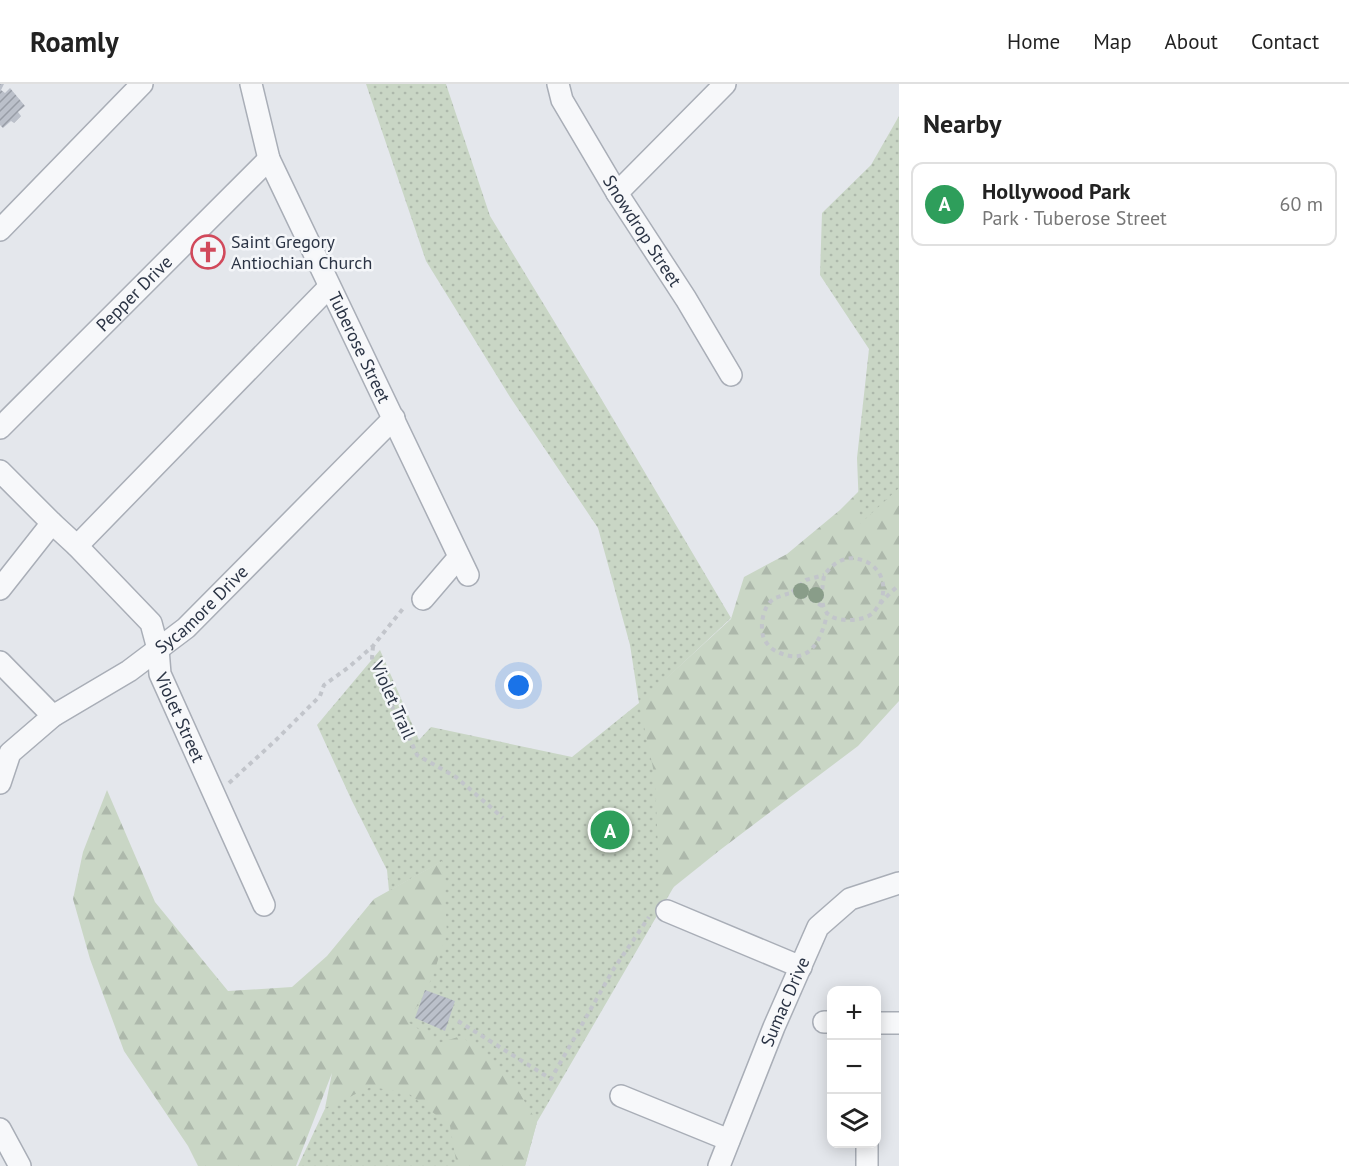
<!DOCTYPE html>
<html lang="en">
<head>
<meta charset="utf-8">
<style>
	:root { --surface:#fff; --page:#f2f2f2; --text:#222; --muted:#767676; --line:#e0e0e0; --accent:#b45309 }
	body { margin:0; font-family:"PT Sans",sans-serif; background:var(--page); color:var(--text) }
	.controls { position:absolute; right:18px; bottom:18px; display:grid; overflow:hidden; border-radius:12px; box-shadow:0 3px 15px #0003 }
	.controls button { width:54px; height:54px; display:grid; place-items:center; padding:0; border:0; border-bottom:2px solid var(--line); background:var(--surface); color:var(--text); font:30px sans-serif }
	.you { position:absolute; left:519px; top:602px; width:21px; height:21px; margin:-15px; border:4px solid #fff; border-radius:50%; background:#1a73e8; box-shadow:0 0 0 9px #1a73e833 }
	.badge { display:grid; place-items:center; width:39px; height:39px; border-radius:50%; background:var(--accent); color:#fff; font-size:20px; font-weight:700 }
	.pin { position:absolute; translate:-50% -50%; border:3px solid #fff; box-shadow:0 2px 6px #0006 }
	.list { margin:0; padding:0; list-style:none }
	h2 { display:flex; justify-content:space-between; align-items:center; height:78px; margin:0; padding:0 24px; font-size:26px }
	h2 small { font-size:20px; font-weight:400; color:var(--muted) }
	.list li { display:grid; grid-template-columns:39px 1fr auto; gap:18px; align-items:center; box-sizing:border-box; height:84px; margin:0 12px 12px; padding:0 12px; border:2px solid var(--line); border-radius:12px }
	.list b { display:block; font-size:22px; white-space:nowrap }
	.list p { margin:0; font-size:20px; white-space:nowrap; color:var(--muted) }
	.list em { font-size:20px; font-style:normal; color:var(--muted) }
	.icon { flex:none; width:33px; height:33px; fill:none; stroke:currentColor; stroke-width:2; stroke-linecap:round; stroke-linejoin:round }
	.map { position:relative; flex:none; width:899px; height:1082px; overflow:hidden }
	header { display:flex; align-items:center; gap:36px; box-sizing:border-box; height:84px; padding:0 30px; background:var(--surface); border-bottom:2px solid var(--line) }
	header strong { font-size:28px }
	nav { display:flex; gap:33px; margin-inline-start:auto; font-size:21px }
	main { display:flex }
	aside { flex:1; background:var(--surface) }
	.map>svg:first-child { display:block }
	.grass { fill:url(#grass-dots) }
	.forest { fill:url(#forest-firs) }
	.building { fill:url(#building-hatch) }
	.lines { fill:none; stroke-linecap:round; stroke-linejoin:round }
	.minor-casing { stroke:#a9aeb7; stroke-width:24 }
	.path { stroke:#c2c5cb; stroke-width:4; stroke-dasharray:4.5 4.5; stroke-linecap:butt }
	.minor { stroke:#f7f8fa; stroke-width:21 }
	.tree { fill:#899d89 }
	.labels { text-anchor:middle; stroke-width:5; stroke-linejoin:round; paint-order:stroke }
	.street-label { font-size:18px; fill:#2b3445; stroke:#f4f6f9 }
	.poi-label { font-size:18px; fill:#2b3445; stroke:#f4f6f9; text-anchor:start }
</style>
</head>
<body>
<header>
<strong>Roamly</strong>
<nav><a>Home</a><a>Map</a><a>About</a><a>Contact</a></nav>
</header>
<main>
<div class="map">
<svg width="899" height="1082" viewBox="0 0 899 1082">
	<defs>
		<pattern id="grass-dots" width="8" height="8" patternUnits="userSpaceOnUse" patternTransform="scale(1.5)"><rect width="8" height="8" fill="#c9d6c5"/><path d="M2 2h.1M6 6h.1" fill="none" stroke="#adb8ab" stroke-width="1.8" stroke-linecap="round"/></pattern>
		<pattern id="forest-firs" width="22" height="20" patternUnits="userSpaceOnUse" patternTransform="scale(1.5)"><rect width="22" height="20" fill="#c9d6c5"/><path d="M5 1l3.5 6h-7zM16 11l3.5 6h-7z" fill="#adb8ab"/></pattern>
		<pattern id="building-hatch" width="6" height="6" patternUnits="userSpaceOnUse" patternTransform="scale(1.5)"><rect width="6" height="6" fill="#bbc0ca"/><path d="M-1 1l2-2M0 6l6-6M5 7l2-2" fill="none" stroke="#989da6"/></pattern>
	</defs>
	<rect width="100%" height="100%" fill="#e4e7ec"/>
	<path class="grass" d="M366,0H446L490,132L599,311L731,534L651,609L859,424L857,374L869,265L820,191L822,129L871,81L899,32V595L683,787L537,1038L525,1082H298L441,778L389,807L387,786L352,717L317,641L380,566L419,656L431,643L572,673L639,619L630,561L598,444L510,313L426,177Z"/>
	<path class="forest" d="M899,404V617L858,662L720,766L660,814L655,693L639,619L731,535L744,493L787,470L840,426L859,407L860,440Z
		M107,706L155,818L228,907L292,903L327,872L374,815L442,777L447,849L432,894L408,938L439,959L461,952L508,990L537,1038L525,1082H457L450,1042L408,1009L371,1003L325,1024L332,989L296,1082H198L188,1062L124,967L90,875L73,815L83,768Z"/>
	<path class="building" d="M0,0H4L1,6L5,9L10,4L25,22L18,28L21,32L14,39L11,37L3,44L0,41Z
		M425,906L455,917L445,947L415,934Z"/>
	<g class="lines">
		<defs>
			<g id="minor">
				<path id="s1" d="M251,0L269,75L468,491"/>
				<path id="s2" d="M558,0L562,16L617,109L686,215L731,291"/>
				<path d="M617,109L725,0"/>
				<path d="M0,146L142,0"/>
				<path id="s3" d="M0,344L269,75"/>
				<path id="s4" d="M0,387L52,439L77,462L151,539L158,565L160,590L264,821"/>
				<path d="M77,462L329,203"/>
				<path d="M0,505L52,439"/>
				<path d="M423,515L459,473"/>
				<path d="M0,578L53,632"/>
				<path id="s5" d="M0,699L10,669L53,632L129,587L186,544L394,334"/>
				<path d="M667,827L801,883"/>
				<path d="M824,938H832"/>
				<path d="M876,939H899"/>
				<path d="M621,1012L729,1056"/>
				<path d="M0,1045L20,1082"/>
				<path id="s6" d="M719,1082L774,943L818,843L850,815L899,799"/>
				<path d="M867,1082V1060"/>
			</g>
		</defs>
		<use href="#minor" class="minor-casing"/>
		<path class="path" d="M792,508L806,496L824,491
			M880,520C887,504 883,485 865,477C859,475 852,473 846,475C836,477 830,484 824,491C821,514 817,535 847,536C856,536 866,535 873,529C875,527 877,523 879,521C885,514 892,507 899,501
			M822,522C813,516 803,510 793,509C789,509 787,510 784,511C781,512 778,513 775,514C763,521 760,540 763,552C765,559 772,566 778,568C809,583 821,556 827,531
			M373,562L372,574L396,632L403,640L417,671L456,693L503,734
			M229,699L275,657L320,612L324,601L349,583L373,562L405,522
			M458,937L551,995L613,886L649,833"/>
		<use href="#minor" class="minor"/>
	</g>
	<g class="tree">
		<circle cx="801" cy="507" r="8"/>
		<circle cx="816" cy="511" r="8"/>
	</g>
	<defs>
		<symbol id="church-ring" viewBox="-11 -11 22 22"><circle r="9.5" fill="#f4f6f9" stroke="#d1495b" stroke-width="1.5"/><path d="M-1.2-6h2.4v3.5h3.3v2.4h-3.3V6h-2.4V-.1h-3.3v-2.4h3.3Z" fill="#d1495b"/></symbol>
	</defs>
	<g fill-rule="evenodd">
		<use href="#church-ring" x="189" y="149" width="38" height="38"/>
	</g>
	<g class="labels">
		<g class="street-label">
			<text dy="6" stroke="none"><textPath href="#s2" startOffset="170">Snowdrop Street</textPath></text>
			<text dy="6" stroke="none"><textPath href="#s3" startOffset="190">Pepper Drive</textPath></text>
			<text dy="6" stroke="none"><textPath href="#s1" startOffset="286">Tuberose Street</textPath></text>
			<text dy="6" stroke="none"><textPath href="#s5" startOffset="272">Sycamore Drive</textPath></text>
			<text transform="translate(393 616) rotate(66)" y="6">Violet Trail</text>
			<text dy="6" stroke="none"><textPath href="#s4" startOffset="314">Violet Street</textPath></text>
			<text dy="6" stroke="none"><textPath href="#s6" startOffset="177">Sumac Drive</textPath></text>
		</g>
		<g class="poi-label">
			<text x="231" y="164">Saint Gregory<tspan x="231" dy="21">Antiochian Church</tspan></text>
		</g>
	</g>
</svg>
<div class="controls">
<button>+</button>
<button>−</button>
<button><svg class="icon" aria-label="layers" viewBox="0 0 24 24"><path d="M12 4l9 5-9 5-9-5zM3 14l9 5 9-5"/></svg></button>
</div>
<div class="you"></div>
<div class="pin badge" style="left:610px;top:746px;background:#2e9e5b">A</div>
</div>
<aside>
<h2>Nearby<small></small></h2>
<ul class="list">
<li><span class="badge" style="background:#2e9e5b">A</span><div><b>Hollywood Park</b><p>Park · Tuberose Street</p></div><em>60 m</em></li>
</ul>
</aside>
</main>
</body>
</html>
